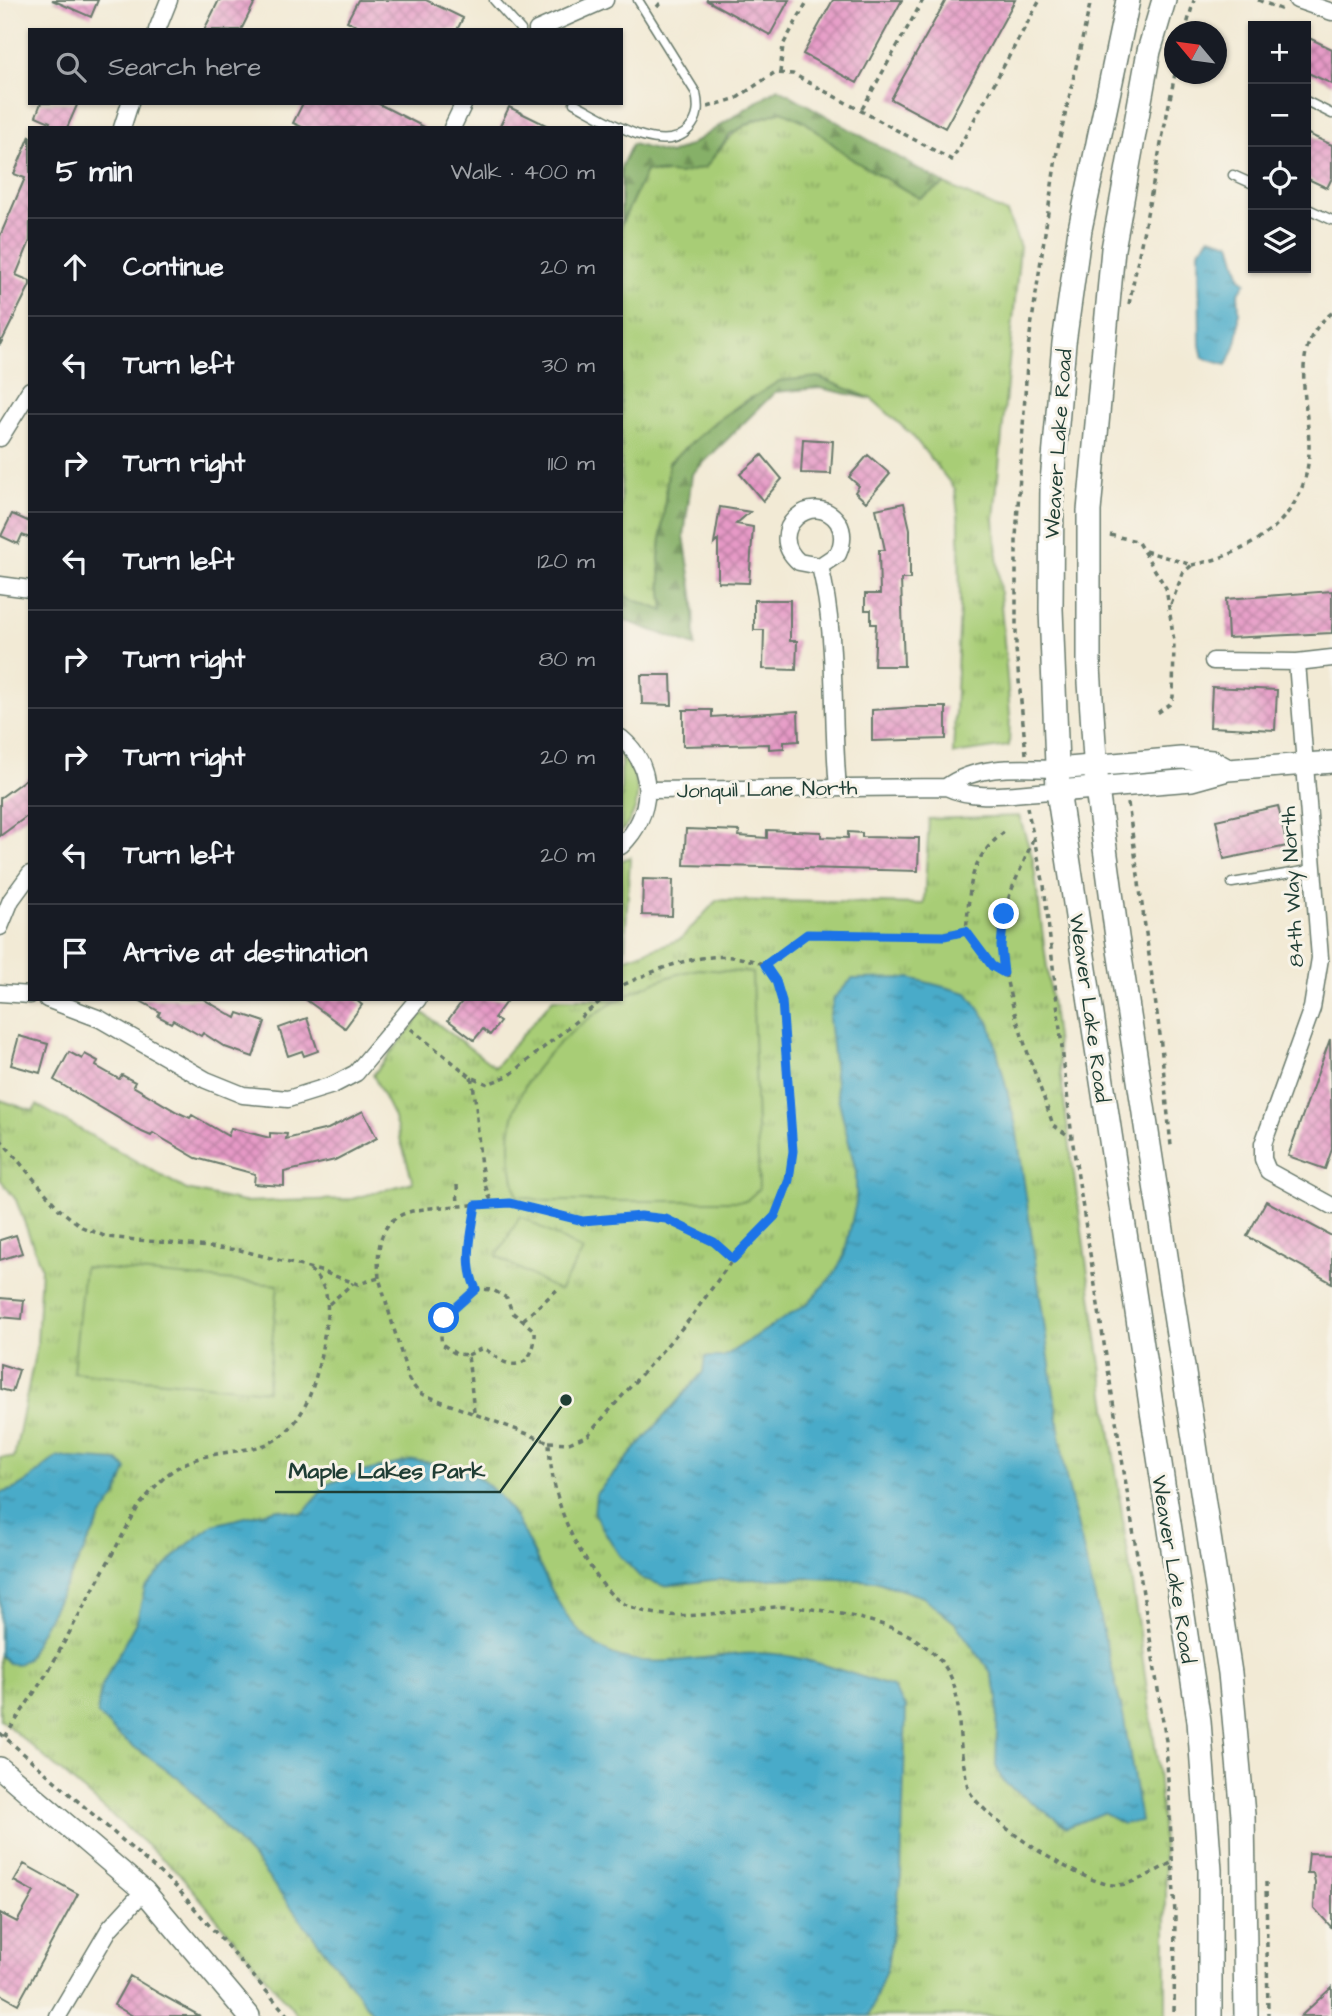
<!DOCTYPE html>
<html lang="en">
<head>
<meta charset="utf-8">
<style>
	:root { --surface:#171b24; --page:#242831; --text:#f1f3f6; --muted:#9ea1a6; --line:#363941 }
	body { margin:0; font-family:"Architects Daughter",sans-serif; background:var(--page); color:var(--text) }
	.controls { position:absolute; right:21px; top:21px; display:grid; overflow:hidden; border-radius:0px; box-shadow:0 2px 5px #0004 }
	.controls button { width:63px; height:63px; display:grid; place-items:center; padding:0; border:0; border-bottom:2px solid var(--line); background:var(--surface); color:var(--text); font:35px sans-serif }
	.compass { position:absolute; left:1164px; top:21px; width:63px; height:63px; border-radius:50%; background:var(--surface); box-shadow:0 2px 5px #0004; rotate:299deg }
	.stop { position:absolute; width:21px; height:21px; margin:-16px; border:5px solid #1a73e8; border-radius:50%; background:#fff }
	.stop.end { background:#1a73e8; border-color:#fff; box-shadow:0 2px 7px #0008 }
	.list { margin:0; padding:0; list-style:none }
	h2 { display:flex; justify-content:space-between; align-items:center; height:91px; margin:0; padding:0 28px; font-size:30px }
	h2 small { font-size:23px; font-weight:400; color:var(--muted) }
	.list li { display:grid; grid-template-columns:46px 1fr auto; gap:21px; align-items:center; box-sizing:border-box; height:98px; padding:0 28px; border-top:2px solid var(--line) }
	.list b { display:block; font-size:26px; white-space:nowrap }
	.list em { font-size:23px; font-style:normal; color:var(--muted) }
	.icon { flex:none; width:38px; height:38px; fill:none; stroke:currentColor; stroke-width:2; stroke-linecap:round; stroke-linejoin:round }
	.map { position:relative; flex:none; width:1332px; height:2016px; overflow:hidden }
	.search { position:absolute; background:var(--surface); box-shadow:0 2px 5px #0004; left:28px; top:28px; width:595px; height:77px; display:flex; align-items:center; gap:18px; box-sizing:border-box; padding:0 24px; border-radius:0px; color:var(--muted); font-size:26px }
	.panel { position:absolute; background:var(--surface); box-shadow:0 2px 5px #0004; left:28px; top:126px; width:595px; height:875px; border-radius:0px }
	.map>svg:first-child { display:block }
	.grass { fill:url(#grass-tufts); stroke:#648555; stroke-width:2 }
	.forest { fill:url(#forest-firs); stroke:#52764e; stroke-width:2 }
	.garden { fill:#a8cd76; stroke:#648555; stroke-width:2 }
	.water { fill:url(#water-ripples); stroke:#34747e; stroke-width:2 }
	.building { fill:url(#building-cross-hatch) }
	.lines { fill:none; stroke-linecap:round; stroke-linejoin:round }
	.service-casing { stroke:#697a6c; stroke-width:11 }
	.minor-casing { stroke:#697a6c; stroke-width:19 }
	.tertiary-casing { stroke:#697a6c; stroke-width:24 }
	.secondary-casing { stroke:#697a6c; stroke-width:26 }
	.path { stroke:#697a6c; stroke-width:3.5; stroke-dasharray:5 5; stroke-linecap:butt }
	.service { stroke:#fff; stroke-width:8 }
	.minor { stroke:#fff; stroke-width:16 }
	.tertiary { stroke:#fff; stroke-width:21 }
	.secondary { stroke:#fff; stroke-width:23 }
	.route { stroke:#1a73e8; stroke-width:9 }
	.labels { text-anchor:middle; stroke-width:6; stroke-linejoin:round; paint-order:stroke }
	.street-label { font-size:21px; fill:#1f3d34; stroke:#f7f3e8 }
	.leader { fill:none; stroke:#1f3d34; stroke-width:2.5 }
	.callout-dot { fill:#1f3d34; stroke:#f7f3e8; stroke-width:2.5 }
	.callout-label { font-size:23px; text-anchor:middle; font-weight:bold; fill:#1f3d34; stroke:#f7f3e8; stroke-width:6; stroke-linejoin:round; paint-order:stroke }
</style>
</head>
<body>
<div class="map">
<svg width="1332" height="2016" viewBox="0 0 1332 2016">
	<defs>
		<pattern id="grass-tufts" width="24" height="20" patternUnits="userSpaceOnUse" patternTransform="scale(1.75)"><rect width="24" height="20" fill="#a8cd76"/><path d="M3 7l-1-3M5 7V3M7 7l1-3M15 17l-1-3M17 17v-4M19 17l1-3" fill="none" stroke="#88a862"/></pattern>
		<pattern id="forest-firs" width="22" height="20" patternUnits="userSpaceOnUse" patternTransform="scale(1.75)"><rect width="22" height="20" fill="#86b067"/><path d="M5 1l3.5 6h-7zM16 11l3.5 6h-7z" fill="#6d9056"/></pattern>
		<pattern id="water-ripples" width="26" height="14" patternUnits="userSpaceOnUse" patternTransform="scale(1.75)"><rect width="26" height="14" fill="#4aabc9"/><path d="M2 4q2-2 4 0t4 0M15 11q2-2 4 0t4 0" fill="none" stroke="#3d8ca4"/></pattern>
		<pattern id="building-cross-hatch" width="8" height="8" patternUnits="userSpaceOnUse" patternTransform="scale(1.75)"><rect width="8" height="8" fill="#e699c6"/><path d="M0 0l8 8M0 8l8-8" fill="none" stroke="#ba7ea2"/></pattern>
	</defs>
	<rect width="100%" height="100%" fill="#f7f3e8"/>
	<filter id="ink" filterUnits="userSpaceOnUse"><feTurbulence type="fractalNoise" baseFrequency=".0143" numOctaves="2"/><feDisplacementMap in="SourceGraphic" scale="14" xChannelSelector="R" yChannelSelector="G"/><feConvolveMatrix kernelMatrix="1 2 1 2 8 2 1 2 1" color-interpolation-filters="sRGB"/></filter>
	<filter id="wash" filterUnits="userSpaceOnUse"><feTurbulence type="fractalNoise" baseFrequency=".00686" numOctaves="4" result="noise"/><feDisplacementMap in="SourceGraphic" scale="28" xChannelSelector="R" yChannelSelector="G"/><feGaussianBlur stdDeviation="1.57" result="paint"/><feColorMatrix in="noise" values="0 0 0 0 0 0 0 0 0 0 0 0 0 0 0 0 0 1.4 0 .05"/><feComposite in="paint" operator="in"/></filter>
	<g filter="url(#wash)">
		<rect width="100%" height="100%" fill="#f2ead5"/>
		<path class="grass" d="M782,111L804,121L853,160L919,198L945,184L1007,213L1020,247L994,519L1010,715L1009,746L953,754L960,607L959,524L955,489L911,434L872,399L818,377L749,398L716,421L669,462L659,558L664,612L627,597L621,590V225L646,171L661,174L706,167C732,132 739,124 782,111Z
			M621,750C641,775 644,808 621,832Z
			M1019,816L1033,859L1070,1147L1158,1767L1166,1889V2016H298L179,1873L0,1719V1457L14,1458L37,1344L41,1267L16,1200L0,1179V1100L33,1111L37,1105L187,1190L243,1202L352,1199L413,1182L393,1115L373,1075L423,1013L495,1067L553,999H621V861L630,857L624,959L681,939L717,900L924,904L929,819Z"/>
		<path class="forest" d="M778,88L945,184L920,198L853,160L804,121L782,111L755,120L730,134L706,167L680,174L646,171L621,225V167L632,144L670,154L690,145Z
			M818,377L872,399L820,388L775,392L692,474L684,536L694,601L695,646L621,619V590L627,597L664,611L659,558L669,463L716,421L779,381Z"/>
		<path class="garden" d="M699,969L752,973L759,1189L746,1201H546L517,1196C512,1171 507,1147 512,1122C525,1046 631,981 699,969Z
			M520,1216L583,1251L559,1291L497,1256Z
			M84,1267L278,1285L267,1391L73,1372Z"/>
		<path class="water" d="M1210,237L1231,243L1241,278L1246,282L1238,294C1240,321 1241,342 1226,365L1203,358L1200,345L1199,250Z
			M910,978L967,993L990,1023L1016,1126L1066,1477L1124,1719L1141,1821L1123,1824L1103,1813L1067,1827L1003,1782L996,1766L998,1697L990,1671L955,1623L923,1597L875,1581L810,1578L713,1580L664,1586L641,1578L619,1555L594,1514L596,1494L703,1372L705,1357H723L808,1303L834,1274L844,1256L856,1202V1172L837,1093L829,1018L834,998L852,979Z
			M57,1457L118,1461L127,1469L117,1495L104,1513L27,1658L17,1665L8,1663L0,1655V1493C26,1489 36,1471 57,1457Z
			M414,1460C431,1464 456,1464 471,1473C537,1510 537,1606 597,1646C647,1679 720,1648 775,1654C807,1657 860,1677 893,1687L906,1708L901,1877L887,1967L869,2016H375L257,1863L182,1781L120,1737L97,1714L101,1687L137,1620L145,1588L182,1549L213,1525L278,1509L303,1514L327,1484L362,1472Z"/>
		<g id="blocks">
			<path class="building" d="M52,0H98L91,17Z
				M219,0H256L241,30H204Z
				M358,0H426L463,18L457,30H365L347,21Z
				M706,0H789L770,35Z
				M833,0H902L857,83L803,54Z
				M946,0H1015L945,128L891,99Z
				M1309,38L1332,49V84L1306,72V46Z
				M41,103H78L67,128H47L50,122L36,116Z
				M303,103H377L426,128H304L293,123Z
				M509,107L552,128H499Z
				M1306,133L1332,145V178L1327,188L1306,178Z
				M30,136V241L16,275L30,281V285L0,345V236L25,178L14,174Z
				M803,439L833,441L831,474L801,473Z
				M762,455L782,479L763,501L740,474Z
				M868,455L890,474L866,502L855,492L859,486L849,477Z
				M904,503L910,529V579H901L904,666H874L876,624H871V610H865V594H880L879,550H885L876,509Z
				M720,507L750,512L736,524L753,527L749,583L718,582V540L714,544Z
				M12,514L30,522V538L22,535L18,544L1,536Z
				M1332,591V633L1228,638L1226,599Z
				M754,600H790V641H797L796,670L763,669L764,630H754Z
				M641,675H671L672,705L642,704Z
				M1212,687L1277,690L1275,730L1210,727Z
				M917,707H946V739L872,741V710Z
				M683,710H712V717L798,711L799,741L784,742V748L769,749V744L683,746Z
				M30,776V814L0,836V798Z
				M1278,806L1287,846L1224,859L1216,820Z
				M686,829L740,831L739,836L767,838V830L821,832V837L848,838V832L862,833V837L919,838L918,871L684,865Z
				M643,879L673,880L672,916L642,915Z
				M137,999H203L236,1018L238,1013L265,1022L253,1057L225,1047L203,1033L201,1036L173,1020L171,1023L158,1016L160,1012Z
				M305,999H355L362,1005L345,1028Z
				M464,999H508L494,1018L500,1022L490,1035L483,1029L474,1040L448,1020Z
				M307,1018L318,1051L304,1056L302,1051L288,1056L279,1028Z
				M19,1036L48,1044L40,1073L11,1065Z
				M1330,1039L1332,1149L1325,1169L1288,1156Z
				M69,1052L82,1059L85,1054L98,1061L96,1066L119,1079L122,1075L135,1082L133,1086L177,1112L190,1118L192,1115L228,1136L231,1128L270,1138V1133L287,1134L286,1139L328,1129L363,1111L377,1138L335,1160L284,1172V1186L254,1184L255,1174L196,1158L153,1133L151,1136L142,1132L54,1080Z
				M1266,1201L1332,1236V1283L1247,1236Z
				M16,1235L22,1253L0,1260V1240Z
				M0,1298L24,1300L22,1319L0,1317Z
				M0,1364L19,1370L12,1392L0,1389Z
				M1309,1853L1332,1854V1928L1314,1908L1315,1882L1313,1873H1307Z
				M24,1864L78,1894L18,2004L0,1994V1913L17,1922L34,1892L14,1881Z
				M130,1976L160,1994L200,2016H133L114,2005Z
				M1332,1987V2016H1301Z"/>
		</g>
	</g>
	<g filter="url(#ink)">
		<use href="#blocks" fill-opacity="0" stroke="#697a6c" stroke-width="2"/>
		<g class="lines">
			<defs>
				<path id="service" d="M494,0L521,30
					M1306,101L1332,114
					M574,103C602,117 663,159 689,129C699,118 699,107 696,93L638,0
					M1233,175L1253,184
					M1306,208L1332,220
					M1232,883L1315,869"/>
				<path id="minor" d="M1297,0L1332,12
					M157,30L169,0
					M537,30L605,0
					M122,128L130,103
					M452,128L464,103
					M0,438L30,390
					M820,566L799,562C763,531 814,488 838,522C844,532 843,543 838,554L820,566C838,639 831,713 838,788
					M0,585L30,589
					M1213,661L1297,662L1332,658
					M1297,662L1320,958L1312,1008L1263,1144V1159L1268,1171L1332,1206
					M621,738C657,768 653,815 621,846
					M946,787C977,764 1020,768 1057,769
					M648,790L946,787C980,803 1021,791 1058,791
					M0,927L11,900L30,874
					M0,993L30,995
					M47,999L100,1019L206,1080L243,1095L288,1099L333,1085L356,1073L418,999
					M58,2016L110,1928L144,1891"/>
				<path id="tertiary" d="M1057,769L1181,758L1212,761L1228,770
					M1058,791L1192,780L1228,770L1332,762
					M0,1768L144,1891L249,2016"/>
				<path id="secondary" d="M1128,0L1080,229L1064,343L1052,482L1051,609L1058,791L1199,1721L1210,1870V2016
					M1164,0L1149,51L1113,249L1089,511V667L1097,789L1117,937L1230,1673L1243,1815L1246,2016"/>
			</defs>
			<use href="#service" class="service-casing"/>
			<use href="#minor" class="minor-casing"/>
			<use href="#tertiary" class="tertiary-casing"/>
			<use href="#secondary" class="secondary-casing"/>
			<path class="path" d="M1258,0L1285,11
				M657,7L663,0
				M1185,32L1194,0
				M780,73L783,45L808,0
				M708,107L737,98L774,73L793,74L952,160L1040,0
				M862,109L923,0
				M1129,304L1175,74
				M1110,535L1137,541L1166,588L1174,641L1173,697L1170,704L1156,714
				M1145,551L1192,565L1183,573L1170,607
				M1192,565C1246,555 1300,523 1308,464C1315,415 1282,349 1332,313
				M1026,754L1016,649V538L1028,348L1057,151L1091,0
				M1128,803L1160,1035L1171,1146
				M1027,807L1044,885L1072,1138L1166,1741L1175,1915L1174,2016
				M1004,832C966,863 971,886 966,931L992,966L1004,973
				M1033,839C1024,864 1010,888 1004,914C991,971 1035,1068 1053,1125L1072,1138
				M765,964L807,934L944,935L966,931
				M411,1029L471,1077L488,1084L510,1075L603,999
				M471,1077C482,1118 473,1168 493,1204
				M0,1139L59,1209L82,1227L107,1237L240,1250L320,1271L358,1284L379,1278L409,1380L419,1393L549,1442C550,1481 563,1525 584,1557C594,1572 605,1592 621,1602C667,1628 729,1609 778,1607C809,1605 886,1621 912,1637C972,1675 952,1707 964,1766C966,1774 966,1785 970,1792C985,1820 1087,1889 1119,1885C1137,1883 1157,1870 1173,1862
				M457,1185L458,1206
				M379,1278C373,1211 403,1209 460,1206C476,1205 497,1201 513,1204C536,1209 557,1218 580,1220C592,1221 605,1218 617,1217C666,1215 696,1227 733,1259
				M329,1304L353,1283
				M523,1320L558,1289
				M468,1355L483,1348C491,1352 499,1361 507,1363C529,1370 536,1346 535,1331L512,1312L507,1298L493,1290L476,1289
				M474,1412L468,1355L456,1354L442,1344C436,1316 459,1307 476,1289C463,1263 472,1232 476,1205
				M549,1442L569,1443L588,1435L689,1320L733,1259L775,1216L784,1198L793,1151L782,1001L776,981L765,965C716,945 667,964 621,986
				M0,1733L176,1887L288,2016
				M5,1737L49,1670L138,1507C149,1494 161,1478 175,1469C193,1457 215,1454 236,1451C246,1449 258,1448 267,1444C308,1427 318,1374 324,1336C329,1307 332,1289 308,1268
				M1266,1882L1268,2014"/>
			<use href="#service" class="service"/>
			<use href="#minor" class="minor"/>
			<use href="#tertiary" class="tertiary"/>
			<use href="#secondary" class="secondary"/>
		</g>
	</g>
	<g class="lines" filter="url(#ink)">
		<path class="route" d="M444,1318L476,1289C463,1263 472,1232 476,1205L510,1203L583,1221L641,1216L666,1219L714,1242L733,1259L775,1216L789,1180L793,1151L782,1001L776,981L765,965L807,934L944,936L966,931L992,966L1004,973L1001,946L1004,914"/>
	</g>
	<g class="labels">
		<g class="street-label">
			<text transform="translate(1058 444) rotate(-86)" y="7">Weaver Lake Road</text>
			<text transform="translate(767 789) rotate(-1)" y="7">Jonquil Lane North</text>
			<text transform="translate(1292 887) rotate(-93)" y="7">84th Way North</text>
			<text transform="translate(1090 1008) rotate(82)" y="7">Weaver Lake Road</text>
			<text transform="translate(1174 1569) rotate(81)" y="7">Weaver Lake Road</text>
		</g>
	</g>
	<path class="leader" d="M566 1400L500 1492H275"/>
	<circle class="callout-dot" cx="566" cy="1400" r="7"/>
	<g class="callout-label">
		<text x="387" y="1478">Maple Lakes Park</text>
	</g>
</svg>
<div class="controls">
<button>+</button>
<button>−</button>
<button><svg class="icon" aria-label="locate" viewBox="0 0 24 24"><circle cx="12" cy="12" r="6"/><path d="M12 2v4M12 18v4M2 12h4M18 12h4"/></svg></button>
<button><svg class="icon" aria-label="layers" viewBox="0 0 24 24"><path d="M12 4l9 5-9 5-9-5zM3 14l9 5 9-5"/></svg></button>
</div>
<svg class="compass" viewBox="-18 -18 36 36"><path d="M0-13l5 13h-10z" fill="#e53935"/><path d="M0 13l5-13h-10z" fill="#9ea1a6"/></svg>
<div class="stop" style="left:444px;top:1318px"></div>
<div class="stop end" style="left:1004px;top:914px"></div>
<div class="search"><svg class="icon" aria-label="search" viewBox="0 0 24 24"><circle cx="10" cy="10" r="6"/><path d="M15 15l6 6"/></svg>Search here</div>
<section class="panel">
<h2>5 min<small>Walk · 400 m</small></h2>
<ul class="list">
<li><svg class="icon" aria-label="ahead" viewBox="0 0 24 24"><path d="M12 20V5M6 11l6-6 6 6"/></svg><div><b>Continue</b></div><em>20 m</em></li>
<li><svg class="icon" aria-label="left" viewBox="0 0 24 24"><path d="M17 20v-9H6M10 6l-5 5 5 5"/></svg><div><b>Turn left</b></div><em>30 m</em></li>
<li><svg class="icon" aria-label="right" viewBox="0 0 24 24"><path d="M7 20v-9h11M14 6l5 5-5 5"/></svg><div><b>Turn right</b></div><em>110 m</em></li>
<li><svg class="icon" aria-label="left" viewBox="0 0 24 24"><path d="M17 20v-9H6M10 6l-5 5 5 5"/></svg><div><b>Turn left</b></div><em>120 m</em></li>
<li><svg class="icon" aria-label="right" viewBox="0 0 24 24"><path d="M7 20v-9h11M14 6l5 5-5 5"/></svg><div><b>Turn right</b></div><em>80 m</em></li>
<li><svg class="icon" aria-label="right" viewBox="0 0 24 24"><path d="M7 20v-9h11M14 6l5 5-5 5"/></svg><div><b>Turn right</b></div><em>20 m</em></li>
<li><svg class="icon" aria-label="left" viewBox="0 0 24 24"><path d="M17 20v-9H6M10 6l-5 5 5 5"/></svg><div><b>Turn left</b></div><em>20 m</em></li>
<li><svg class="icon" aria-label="arrive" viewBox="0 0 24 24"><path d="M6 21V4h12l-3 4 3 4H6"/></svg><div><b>Arrive at destination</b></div></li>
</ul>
</section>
</div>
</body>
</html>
